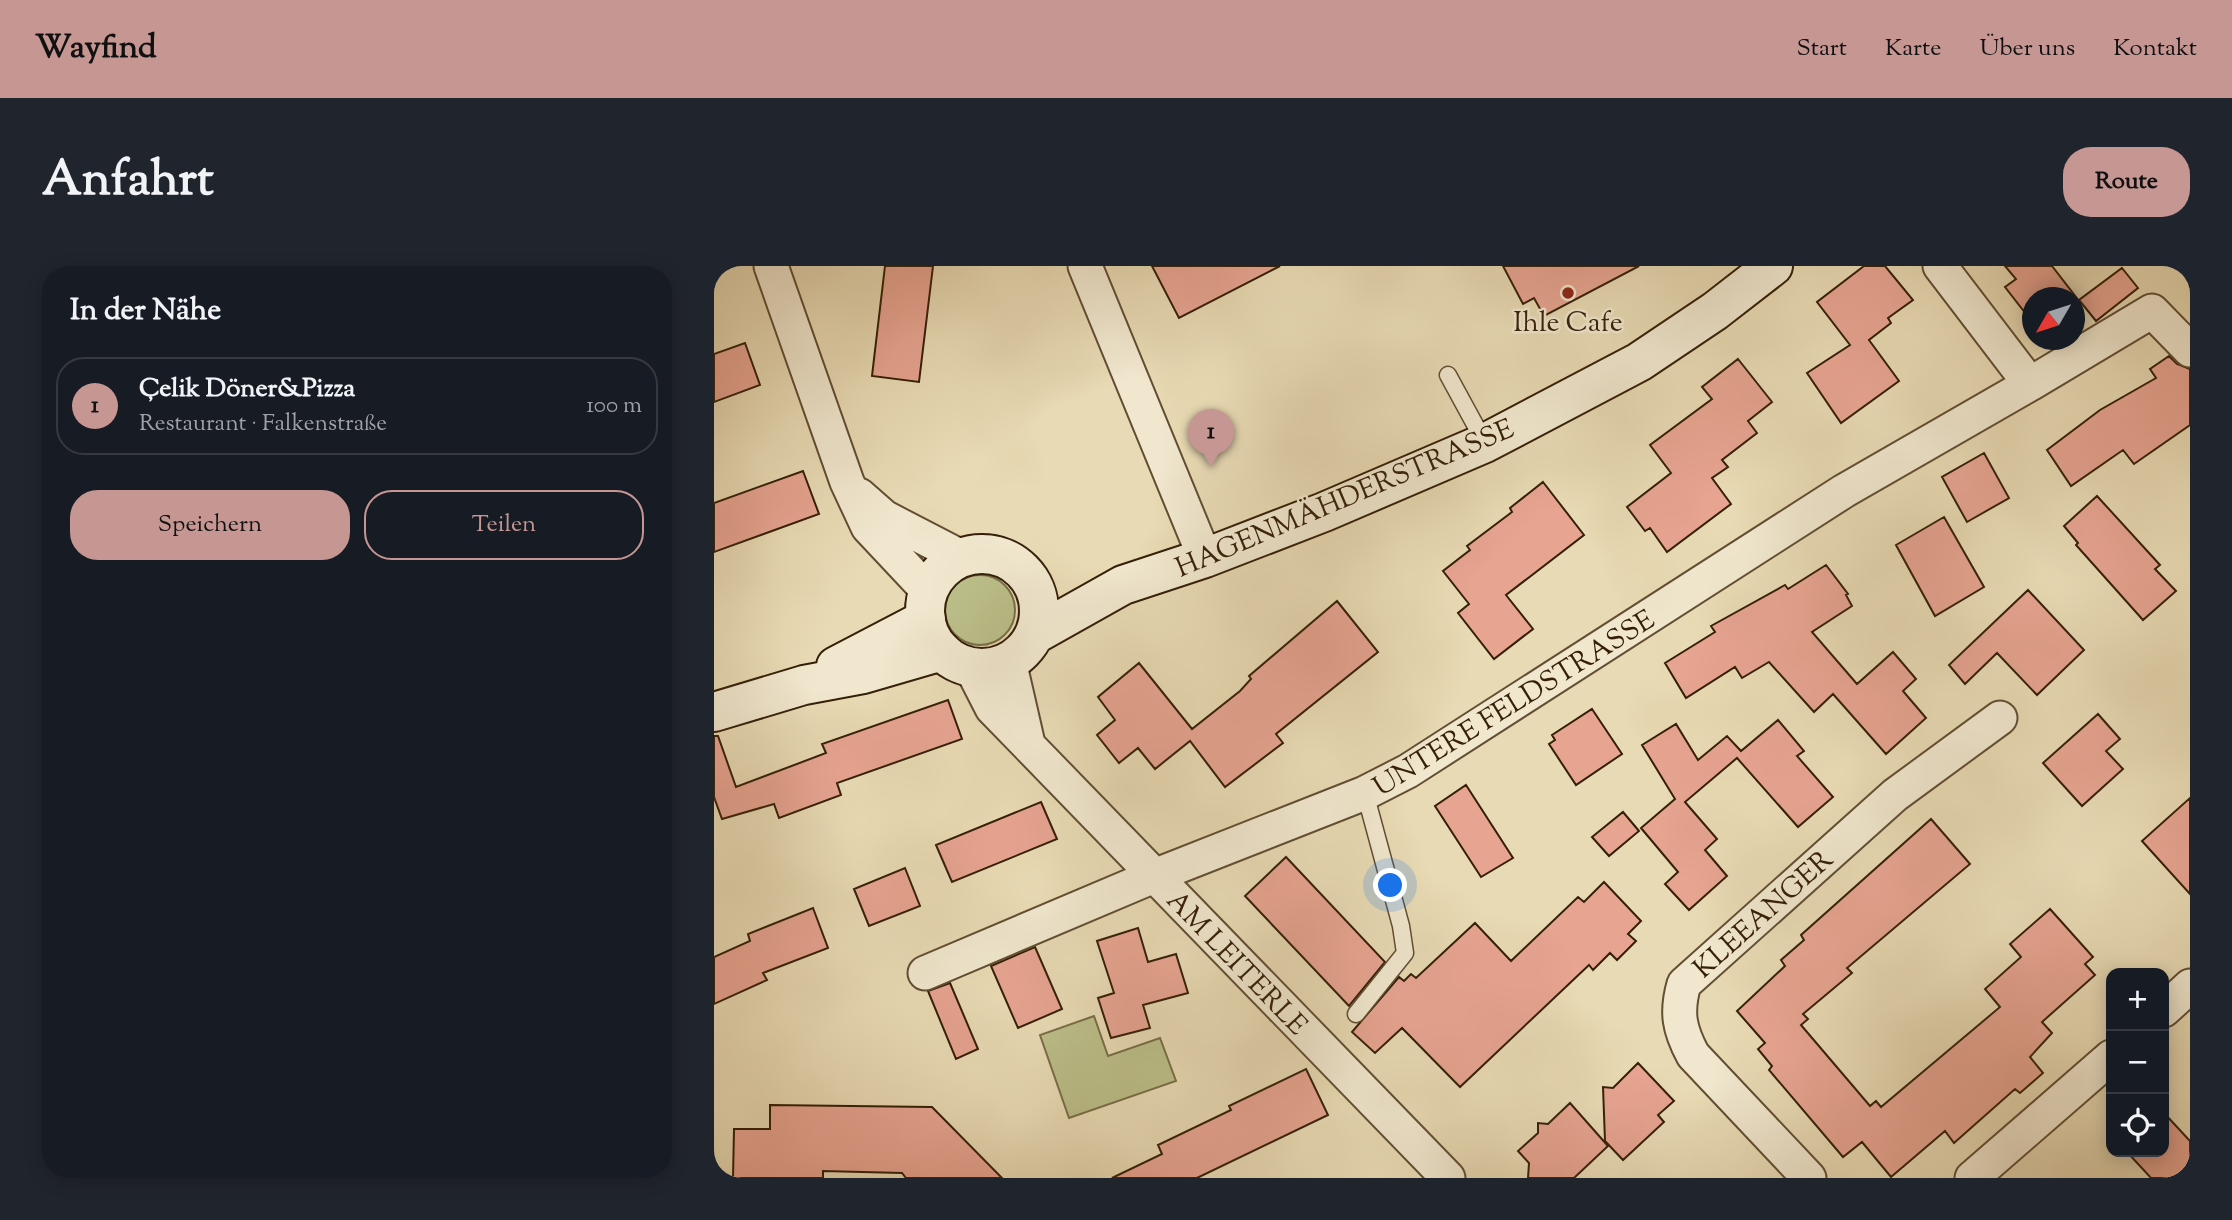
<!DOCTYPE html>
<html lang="de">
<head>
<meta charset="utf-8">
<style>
	:root { --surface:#171b24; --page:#20242c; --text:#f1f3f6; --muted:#9ea1a6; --line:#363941; --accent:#c59692 }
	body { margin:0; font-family:"Sorts Mill Goudy",serif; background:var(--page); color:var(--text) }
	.controls { position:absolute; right:21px; bottom:21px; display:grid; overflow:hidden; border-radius:14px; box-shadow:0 4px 18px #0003 }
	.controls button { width:63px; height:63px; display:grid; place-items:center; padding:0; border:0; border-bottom:2px solid var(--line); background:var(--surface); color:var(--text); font:35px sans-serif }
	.compass { position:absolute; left:1308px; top:21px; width:63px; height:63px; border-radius:50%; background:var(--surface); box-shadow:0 4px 18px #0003; rotate:231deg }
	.you { position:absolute; left:677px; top:620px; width:24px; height:24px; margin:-18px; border:5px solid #fff; border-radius:50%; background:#1a73e8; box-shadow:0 0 0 10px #1a73e833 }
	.badge { display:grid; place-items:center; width:46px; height:46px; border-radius:50%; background:var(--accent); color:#111; font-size:23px; font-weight:700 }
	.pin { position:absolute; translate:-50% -58px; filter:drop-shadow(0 2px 4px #0008) }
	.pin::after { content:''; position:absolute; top:37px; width:24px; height:21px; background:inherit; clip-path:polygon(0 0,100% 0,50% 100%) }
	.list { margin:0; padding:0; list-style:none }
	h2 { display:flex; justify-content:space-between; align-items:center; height:91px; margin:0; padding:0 28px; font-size:30px }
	h2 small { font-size:23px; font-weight:400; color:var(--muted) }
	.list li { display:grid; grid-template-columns:46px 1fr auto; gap:21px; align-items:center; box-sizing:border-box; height:98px; margin:0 14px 14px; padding:0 14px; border:2px solid var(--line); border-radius:28px }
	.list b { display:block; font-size:26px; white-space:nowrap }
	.list p { margin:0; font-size:23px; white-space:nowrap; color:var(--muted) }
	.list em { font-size:23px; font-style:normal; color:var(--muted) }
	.actions { display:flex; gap:14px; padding:21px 28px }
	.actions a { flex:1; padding:16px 0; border:2px solid var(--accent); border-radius:28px; text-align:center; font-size:24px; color:var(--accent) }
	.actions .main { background:var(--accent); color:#111 }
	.icon { flex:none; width:38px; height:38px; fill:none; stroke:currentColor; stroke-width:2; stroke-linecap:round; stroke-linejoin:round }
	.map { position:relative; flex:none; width:1476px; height:912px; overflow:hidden; border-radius:28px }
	header { display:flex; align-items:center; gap:42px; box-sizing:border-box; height:98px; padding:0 35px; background:var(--accent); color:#111 }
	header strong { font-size:33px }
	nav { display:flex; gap:38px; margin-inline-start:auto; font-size:24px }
	.intro { display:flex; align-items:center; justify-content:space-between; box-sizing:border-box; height:168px; padding:0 42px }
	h1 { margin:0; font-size:49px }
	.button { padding:18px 32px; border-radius:28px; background:var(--accent); color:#111; font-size:24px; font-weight:700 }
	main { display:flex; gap:42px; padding:0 42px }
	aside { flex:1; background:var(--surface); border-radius:28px; box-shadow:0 4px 18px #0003 }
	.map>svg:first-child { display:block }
	.green { fill:#bbbe89; stroke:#786e48; stroke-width:2 }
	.building { fill:#e7a491; stroke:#351f08; stroke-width:2 }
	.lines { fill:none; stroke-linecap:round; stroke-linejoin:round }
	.lane-casing { stroke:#624e33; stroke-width:19 }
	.street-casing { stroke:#624e33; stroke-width:37 }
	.secondary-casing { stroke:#351f08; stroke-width:42 }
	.lane { stroke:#f0e7ce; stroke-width:16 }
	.street { stroke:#f0e7ce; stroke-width:33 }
	.secondary { stroke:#f0e7ce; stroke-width:38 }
	.poi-dot { fill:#8f2418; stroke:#f0e7ce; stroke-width:2.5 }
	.labels { text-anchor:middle; stroke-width:5; stroke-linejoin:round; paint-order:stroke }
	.poi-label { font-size:28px; fill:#351f08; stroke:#f0e7ce }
	.street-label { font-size:28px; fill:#351f08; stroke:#f0e7ce }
</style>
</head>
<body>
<header>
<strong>Wayfind</strong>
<nav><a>Start</a><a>Karte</a><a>Über uns</a><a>Kontakt</a></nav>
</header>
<div class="intro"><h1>Anfahrt</h1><a class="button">Route</a></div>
<main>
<aside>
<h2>In der Nähe<small></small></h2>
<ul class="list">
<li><span class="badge">1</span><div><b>Çelik Döner&amp;Pizza</b><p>Restaurant · Falkenstraße</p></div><em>100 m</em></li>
</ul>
<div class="actions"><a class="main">Speichern</a><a>Teilen</a></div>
</aside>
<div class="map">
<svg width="1476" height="912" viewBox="0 0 1476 912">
	<rect width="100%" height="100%" fill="#e8dab4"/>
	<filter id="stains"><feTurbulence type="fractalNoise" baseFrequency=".00286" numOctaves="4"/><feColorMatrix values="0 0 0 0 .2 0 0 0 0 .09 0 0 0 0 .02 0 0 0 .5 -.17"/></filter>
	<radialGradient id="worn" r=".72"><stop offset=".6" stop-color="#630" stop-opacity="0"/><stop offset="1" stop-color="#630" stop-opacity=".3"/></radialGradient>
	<path class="green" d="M231 344a35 35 0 1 1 70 0a35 35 0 1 1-70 0Z
		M380,750L394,790L446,772L462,815L355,852L326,769Z"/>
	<path class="building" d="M171,0H219L205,116L158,110Z
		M438,0H566L465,52Z
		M789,0H925L830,50L820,32L809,38Z
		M1150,0H1171L1199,34L1174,52L1177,57L1155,74L1185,115L1127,157L1093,107L1136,79L1103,36Z
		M1291,0H1338L1365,35L1361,39V32H1319V57L1291,21L1302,13Z
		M1408,2L1424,22L1382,55L1365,34Z
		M31,77L46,119L0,136V88Z
		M1455,90L1463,98L1476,103V159L1420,198L1409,184L1357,220L1333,184L1386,144L1442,112L1436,103Z
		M1024,93L1058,136L1034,155L1043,167L1008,194L1014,201L998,212L1017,238L953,286L936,262L931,265L913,241L957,207L936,179L998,133L988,121Z
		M1270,187L1295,232L1253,256L1228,211Z
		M89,205L105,248L0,286V237Z
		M829,216L870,269L792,329L819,363L780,393L744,347L755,338L729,305L756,284L753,280L798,246L796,242Z
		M1383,230L1446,299L1441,303L1462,325L1429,354L1362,279L1364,277L1350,260Z
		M1230,251L1270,321L1221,350L1182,279Z
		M1112,299L1134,328L1132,329L1138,340L1098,366L1143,418L1179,386L1202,413L1189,425L1212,452L1172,488L1119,428L1100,446L1055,396L1028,412L1021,401L972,432L951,397L1001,366L997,360L1071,319L1074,323Z
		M1314,324L1370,384L1323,429L1283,387L1251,418L1235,399Z
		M623,335L664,386L562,468L569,477L511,521L476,475L441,503L424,482L405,497L383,469L401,454L384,431L425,397L478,463L526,425L537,413L535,410Z
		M234,434L248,473L123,517L127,529L65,552L60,538L8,553L0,531V470H4L22,521L112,487L108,478Z
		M878,443L908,488L862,519L835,478L841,474L838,469Z
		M1384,448L1406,473L1392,485L1409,503L1368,540L1329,497Z
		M1064,454L1090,485L1083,490L1119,531L1084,561L1023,492L971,536L1003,573L991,584L1013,610L975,644L951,618L964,606L927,562L961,533L928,479L962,458L984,494L1013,470L1027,485Z
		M752,519L799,592L767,611L721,540Z
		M1476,532V628L1428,575Z
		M327,536L343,573L238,616L222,579Z
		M909,546L925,565L895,590L878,571Z
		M1217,553L1256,598L1133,702L1138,707L1089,748L1094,753L1087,759L1156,840L1162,835L1167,841L1286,741L1271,723L1307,691L1296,678L1336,643L1379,691L1371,698L1381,709L1328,756L1338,767L1316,791L1329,807L1306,827L1301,823L1240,877L1231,865L1177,911L1148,876L1129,891L1055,804L1058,800L1044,783L1051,777L1023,745L1071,700L1067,694L1090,674L1087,669Z
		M572,591L671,696L635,740L531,630Z
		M191,602L206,640L155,660L140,623Z
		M890,616L927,655L914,668L922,675L903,694L896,687L879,704L875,699L746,821L688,762L661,787L638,766L685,711L690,715L697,708L702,712L761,657L797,695L864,631L870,636Z
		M99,642L114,682L49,707L53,714L0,738V691L36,675L34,668Z
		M424,662L434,696L462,688L474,727L429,739L436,762L397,772L384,732L400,727L383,675Z
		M321,681L348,743L304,762L277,700Z
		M236,717L264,783L242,793L214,725Z
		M924,797L960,835L944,849L950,856L909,894L891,875L889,821L899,822Z
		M592,803L614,849L483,912H398L448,888L444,879L517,844L515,840Z
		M856,837L894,880L860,912H814L815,897L804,885L824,867V857L834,858Z
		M56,839L218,841L288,912H192L188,907L109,905V912H19L20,863H56Z
		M1450,847L1476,875V912H1437L1413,886H1450Z"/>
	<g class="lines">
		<defs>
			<path id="lane" d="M734,109L771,177
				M642,748L691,687L687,660L651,527"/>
			<path id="street" d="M57,0L133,216L154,261L215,326
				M371,0L491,292
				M1316,118L1438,45L1476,84
				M145,229L170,251L247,291
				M295,395L314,478
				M257,401L278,442L734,912
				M211,707L440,610L651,527L694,505L1130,225L1316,118L1226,0
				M1450,744L1476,720
				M1095,912L979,789C965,763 962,746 970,718L1181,529L1286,452
				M1258,912L1397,791"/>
			<path id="secondary" d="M211 345a57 57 0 1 1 114 0a57 57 0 1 1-114 0Z
				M320,369L409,319L491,292L610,246L771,177L925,96L1001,45L1059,0
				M122,400L212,353
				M0,446L90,419L149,408L228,385"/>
		</defs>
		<use href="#lane" class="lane-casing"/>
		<use href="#street" class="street-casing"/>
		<use href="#secondary" class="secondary-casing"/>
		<use href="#lane" class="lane"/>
		<use href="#street" class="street"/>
		<use href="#secondary" class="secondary"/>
	</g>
	<circle class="poi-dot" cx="854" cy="27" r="7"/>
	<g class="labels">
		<g class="poi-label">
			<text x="854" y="65">Ihle Cafe</text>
		</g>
		<g class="street-label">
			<text transform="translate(630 231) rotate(-23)" y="10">HAGENMÄHDERSTRASSE</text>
			<text transform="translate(799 436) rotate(-32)" y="10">UNTERE FELDSTRASSE</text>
			<text transform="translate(1048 647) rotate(-42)" y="10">KLEEANGER</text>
			<text transform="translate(524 696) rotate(46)" y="10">AM LEITERLE</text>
		</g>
	</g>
	<rect width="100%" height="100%" filter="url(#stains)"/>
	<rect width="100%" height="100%" fill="url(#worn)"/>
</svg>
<div class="controls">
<button>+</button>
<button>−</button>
<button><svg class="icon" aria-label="locate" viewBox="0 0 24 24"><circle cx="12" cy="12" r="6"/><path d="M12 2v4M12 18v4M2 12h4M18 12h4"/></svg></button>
</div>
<svg class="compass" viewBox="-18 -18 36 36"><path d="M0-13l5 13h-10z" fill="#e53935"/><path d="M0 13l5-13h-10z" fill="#9ea1a6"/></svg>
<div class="you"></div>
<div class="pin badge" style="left:497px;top:201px">1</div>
</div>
</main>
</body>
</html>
